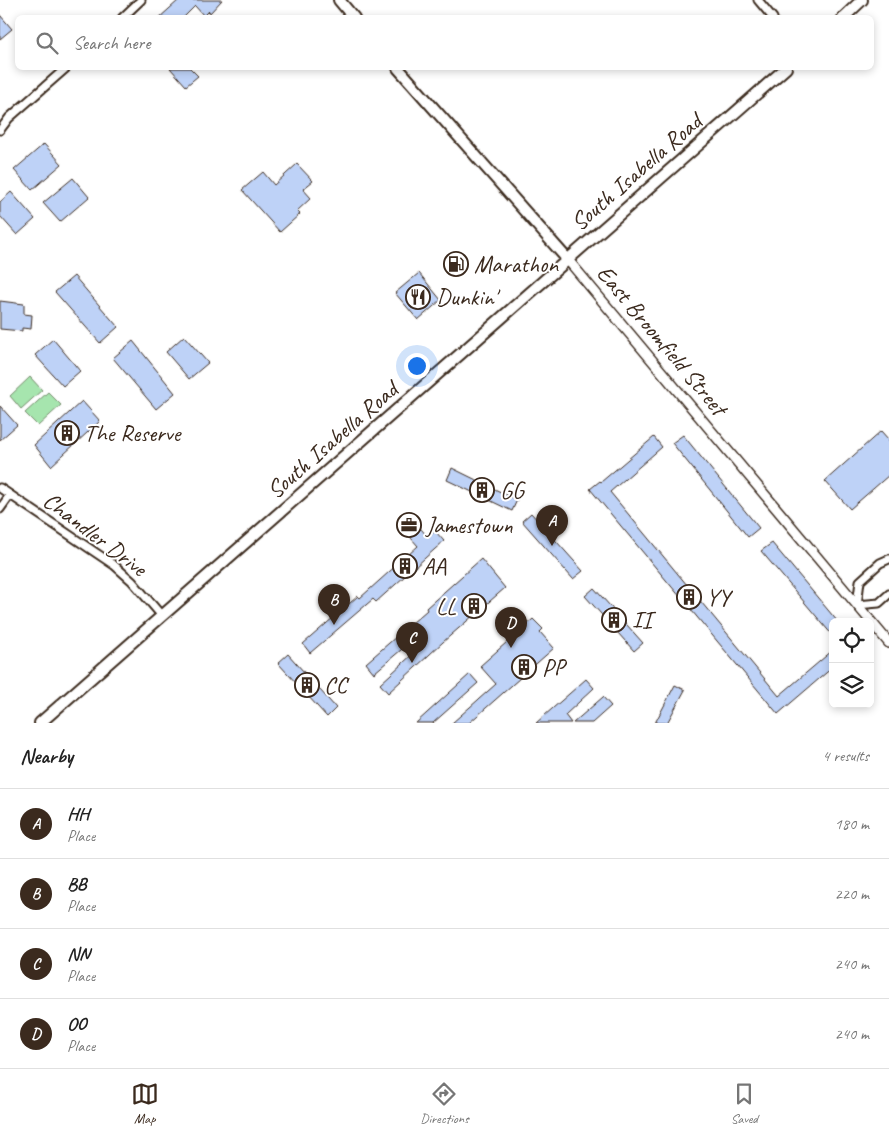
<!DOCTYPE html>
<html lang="en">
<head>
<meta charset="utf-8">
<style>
	:root { --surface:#fff; --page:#f6f6f6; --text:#222; --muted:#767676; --line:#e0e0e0; --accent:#3b2a1e }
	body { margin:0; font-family:Caveat,sans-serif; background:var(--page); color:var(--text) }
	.controls { position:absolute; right:15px; bottom:15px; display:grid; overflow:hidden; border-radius:8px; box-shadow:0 2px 8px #0003 }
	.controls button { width:45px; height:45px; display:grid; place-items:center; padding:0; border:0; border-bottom:1px solid var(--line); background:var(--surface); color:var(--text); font:25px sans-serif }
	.you { position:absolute; left:416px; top:365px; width:18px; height:18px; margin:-12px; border:4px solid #fff; border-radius:50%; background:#1a73e8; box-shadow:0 0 0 8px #1a73e833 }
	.badge { display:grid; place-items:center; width:32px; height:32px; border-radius:50%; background:var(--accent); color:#fff; font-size:16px; font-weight:700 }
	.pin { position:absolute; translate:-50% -41px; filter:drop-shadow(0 1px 2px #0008) }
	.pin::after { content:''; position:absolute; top:26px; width:18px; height:15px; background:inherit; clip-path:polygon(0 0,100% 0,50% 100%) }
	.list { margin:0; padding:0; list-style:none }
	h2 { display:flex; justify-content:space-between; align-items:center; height:65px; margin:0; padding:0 20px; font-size:21px }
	h2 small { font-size:16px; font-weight:400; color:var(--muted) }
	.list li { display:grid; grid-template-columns:32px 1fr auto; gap:15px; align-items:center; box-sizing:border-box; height:70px; padding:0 20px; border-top:1px solid var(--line) }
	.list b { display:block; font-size:19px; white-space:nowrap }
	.list p { margin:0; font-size:16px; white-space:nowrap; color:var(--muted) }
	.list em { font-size:16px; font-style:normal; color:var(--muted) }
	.icon { flex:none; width:28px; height:28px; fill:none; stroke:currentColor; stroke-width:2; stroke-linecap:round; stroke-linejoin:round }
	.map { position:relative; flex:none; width:889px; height:723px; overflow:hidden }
	.search { position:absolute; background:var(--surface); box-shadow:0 2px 8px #0003; left:15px; right:15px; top:15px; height:55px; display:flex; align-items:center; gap:12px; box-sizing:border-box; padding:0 18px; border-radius:8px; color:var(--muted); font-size:19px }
	.sheet { height:345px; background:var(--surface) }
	nav { display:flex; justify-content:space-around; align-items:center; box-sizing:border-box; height:70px; border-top:1px solid var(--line); background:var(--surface); font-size:14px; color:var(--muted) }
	nav a { display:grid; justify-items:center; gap:2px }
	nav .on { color:var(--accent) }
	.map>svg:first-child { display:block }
	.green { fill:#a6e5ae; stroke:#708866 }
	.building { fill:#bed2f7; stroke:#3b2a1e }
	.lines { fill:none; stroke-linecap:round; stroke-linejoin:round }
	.minor-casing { stroke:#3b2a1e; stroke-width:11 }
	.tertiary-casing { stroke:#3b2a1e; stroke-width:12 }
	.secondary-casing { stroke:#3b2a1e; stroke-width:14 }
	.minor { stroke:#fff; stroke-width:7 }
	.tertiary { stroke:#fff; stroke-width:9 }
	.secondary { stroke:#fff; stroke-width:10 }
	.labels { text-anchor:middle; stroke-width:4; stroke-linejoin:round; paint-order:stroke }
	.street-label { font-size:24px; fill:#3b2a1e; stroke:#fff }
	.poi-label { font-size:24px; fill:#3b2a1e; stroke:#fff; text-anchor:start }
</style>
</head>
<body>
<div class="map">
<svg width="889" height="723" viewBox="0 0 889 723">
	<rect width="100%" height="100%" fill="#fff"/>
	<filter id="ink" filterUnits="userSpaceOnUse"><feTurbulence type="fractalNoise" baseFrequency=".02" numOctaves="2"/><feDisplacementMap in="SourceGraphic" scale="10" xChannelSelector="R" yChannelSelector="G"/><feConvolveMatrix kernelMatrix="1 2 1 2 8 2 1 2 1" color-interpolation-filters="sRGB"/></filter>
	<g filter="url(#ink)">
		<path class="green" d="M30,377L42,390L21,409L10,396Z
			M48,392L61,405L38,426L25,413Z"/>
		<path class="building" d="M179,0H222L210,13L209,11L204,16L195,6L183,18H159Z
			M0,15L12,29L0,39Z
			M170,68H190L198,76L186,86Z
			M44,144L62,164L32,190L14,170Z
			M297,164L313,181L303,189L311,198L297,211L300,214L280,232L242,190L263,172L274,185Z
			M73,178L89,197L60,222L43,203Z
			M11,192L35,219L17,235L0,216V202Z
			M419,273L441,300L418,320L395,293Z
			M74,276L118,327L100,343L55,292Z
			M0,301L24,304V314L32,315L31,329L22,328V331L0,329Z
			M184,336L208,363L189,379L166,352Z
			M53,339L80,371L63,386L35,355Z
			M133,341L175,393L156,409L113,358Z
			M82,401L100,421L51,466L34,445Z
			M0,406L17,425L0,440Z
			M881,431L889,440V475L850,509L825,481Z
			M683,435L759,528L748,537L672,443Z
			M654,437L662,447L610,492L779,696L833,650V667L778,714L590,489L600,481L601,482Z
			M452,468L517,500L512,511L447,480Z
			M407,513L428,537L435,531L444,541L376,602L373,599L310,653L303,644L358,596L360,598L418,546L397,522Z
			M531,513L583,571L573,579L522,521Z
			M772,543L838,622H833V636L761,551Z
			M481,559L505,588L443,642L388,693L380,684L415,652L408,644L374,673L366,663L427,610L426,608Z
			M594,588L643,643L634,651L585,596Z
			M533,619L543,629L540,632L554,648L469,723H452L496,684L480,666Z
			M288,654L336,708L327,717L278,663Z
			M470,674L478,683L433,723H416Z
			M586,679L594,688L565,715L571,723H536Z
			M675,685L685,690L667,723H655Z
			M603,697L611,706L592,723H573Z"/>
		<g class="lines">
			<defs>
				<path id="minor" d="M758,0L773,18
					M122,18L141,0
					M0,130L9,118L66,68
					M0,488L114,565L132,581L162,616
					M0,509L10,495
					M889,559L880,563L860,581L857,605L879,603L889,594"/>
				<path id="tertiary" d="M568,260L889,643"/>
				<path id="secondary" d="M339,0L354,18
					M843,18L862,0
					M398,68L568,260
					M40,723L786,68"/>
			</defs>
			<use href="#minor" class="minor-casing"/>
			<use href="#tertiary" class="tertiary-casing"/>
			<use href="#secondary" class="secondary-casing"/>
			<use href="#minor" class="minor"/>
			<use href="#tertiary" class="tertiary"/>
			<use href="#secondary" class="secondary"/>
		</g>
	</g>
	<defs>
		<symbol id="fuel-ring" viewBox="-11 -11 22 22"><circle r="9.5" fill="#fff" stroke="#3b2a1e" stroke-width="1.5"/><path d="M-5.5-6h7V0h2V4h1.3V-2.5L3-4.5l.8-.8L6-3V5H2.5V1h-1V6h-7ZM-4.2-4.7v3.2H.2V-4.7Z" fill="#3b2a1e"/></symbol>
		<symbol id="restaurant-ring" viewBox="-11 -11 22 22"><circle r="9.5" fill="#fff" stroke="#3b2a1e" stroke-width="1.5"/><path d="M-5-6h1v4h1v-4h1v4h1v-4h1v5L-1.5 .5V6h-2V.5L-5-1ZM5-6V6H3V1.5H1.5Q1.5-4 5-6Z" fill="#3b2a1e"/></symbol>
		<symbol id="building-ring" viewBox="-11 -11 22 22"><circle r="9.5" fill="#fff" stroke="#3b2a1e" stroke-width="1.5"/><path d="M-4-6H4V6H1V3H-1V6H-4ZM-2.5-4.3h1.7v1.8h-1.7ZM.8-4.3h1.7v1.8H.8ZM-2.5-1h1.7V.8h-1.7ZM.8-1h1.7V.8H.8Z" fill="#3b2a1e"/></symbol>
		<symbol id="office-ring" viewBox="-11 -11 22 22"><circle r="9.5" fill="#fff" stroke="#3b2a1e" stroke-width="1.5"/><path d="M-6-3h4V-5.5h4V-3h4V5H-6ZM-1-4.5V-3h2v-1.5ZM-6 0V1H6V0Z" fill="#3b2a1e"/></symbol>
	</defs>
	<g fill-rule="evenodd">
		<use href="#fuel-ring" x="442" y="250" width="28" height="28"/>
		<use href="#restaurant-ring" x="404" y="283" width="28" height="28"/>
		<use href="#building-ring" x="53" y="419" width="28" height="28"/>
		<use href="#building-ring" x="468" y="476" width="28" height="28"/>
		<use href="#office-ring" x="395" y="511" width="28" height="28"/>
		<use href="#building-ring" x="391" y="552" width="28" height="28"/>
		<use href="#building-ring" x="675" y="583" width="28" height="28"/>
		<use href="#building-ring" x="460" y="592" width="28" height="28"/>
		<use href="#building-ring" x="600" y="606" width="28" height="28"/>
		<use href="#building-ring" x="510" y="653" width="28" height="28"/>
		<use href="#building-ring" x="293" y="671" width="28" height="28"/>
	</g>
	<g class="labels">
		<g class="street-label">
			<text transform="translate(636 172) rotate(-41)" y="8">South Isabella Road</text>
			<text transform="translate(662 340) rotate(50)" y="8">East Broomfield Street</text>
			<text transform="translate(332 440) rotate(-41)" y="8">South Isabella Road</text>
			<text transform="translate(95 534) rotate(37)" y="8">Chandler Drive</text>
		</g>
		<g class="poi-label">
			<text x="474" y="272">Marathon</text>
			<text x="436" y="305">Dunkin'</text>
			<text x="84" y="441">The Reserve</text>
			<text x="500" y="498">GG</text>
			<text x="426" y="533">Jamestown</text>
			<text x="422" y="574">AA</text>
			<text x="706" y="605">YY</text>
			<text x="456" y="614" text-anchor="end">LL</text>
			<text x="632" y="628">II</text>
			<text x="542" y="675">PP</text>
			<text x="324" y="693">CC</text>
		</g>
	</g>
</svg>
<div class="controls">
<button><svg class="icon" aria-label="locate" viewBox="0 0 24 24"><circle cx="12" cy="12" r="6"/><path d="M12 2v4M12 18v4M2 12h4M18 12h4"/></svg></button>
<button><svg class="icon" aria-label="layers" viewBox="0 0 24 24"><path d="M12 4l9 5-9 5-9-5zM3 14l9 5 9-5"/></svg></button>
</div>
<div class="you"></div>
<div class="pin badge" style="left:552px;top:546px">A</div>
<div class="pin badge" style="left:334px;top:625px">B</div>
<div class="pin badge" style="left:412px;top:663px">C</div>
<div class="pin badge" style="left:511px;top:648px">D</div>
<div class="search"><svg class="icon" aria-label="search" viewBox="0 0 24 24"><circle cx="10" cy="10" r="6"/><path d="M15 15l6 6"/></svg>Search here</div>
</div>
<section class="sheet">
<h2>Nearby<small>4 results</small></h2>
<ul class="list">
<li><span class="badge">A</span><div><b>HH</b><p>Place</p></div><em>180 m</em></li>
<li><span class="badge">B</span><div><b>BB</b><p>Place</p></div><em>220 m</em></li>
<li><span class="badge">C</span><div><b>NN</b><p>Place</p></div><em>240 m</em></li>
<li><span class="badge">D</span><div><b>OO</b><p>Place</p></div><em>240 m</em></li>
</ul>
</section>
<nav>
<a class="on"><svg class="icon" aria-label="map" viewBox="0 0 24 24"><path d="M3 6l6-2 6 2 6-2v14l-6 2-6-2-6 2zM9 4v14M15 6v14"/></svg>Map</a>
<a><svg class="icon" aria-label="directions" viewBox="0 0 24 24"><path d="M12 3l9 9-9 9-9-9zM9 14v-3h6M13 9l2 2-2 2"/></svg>Directions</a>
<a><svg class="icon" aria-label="saved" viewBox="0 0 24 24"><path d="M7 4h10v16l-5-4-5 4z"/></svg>Saved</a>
</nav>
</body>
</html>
